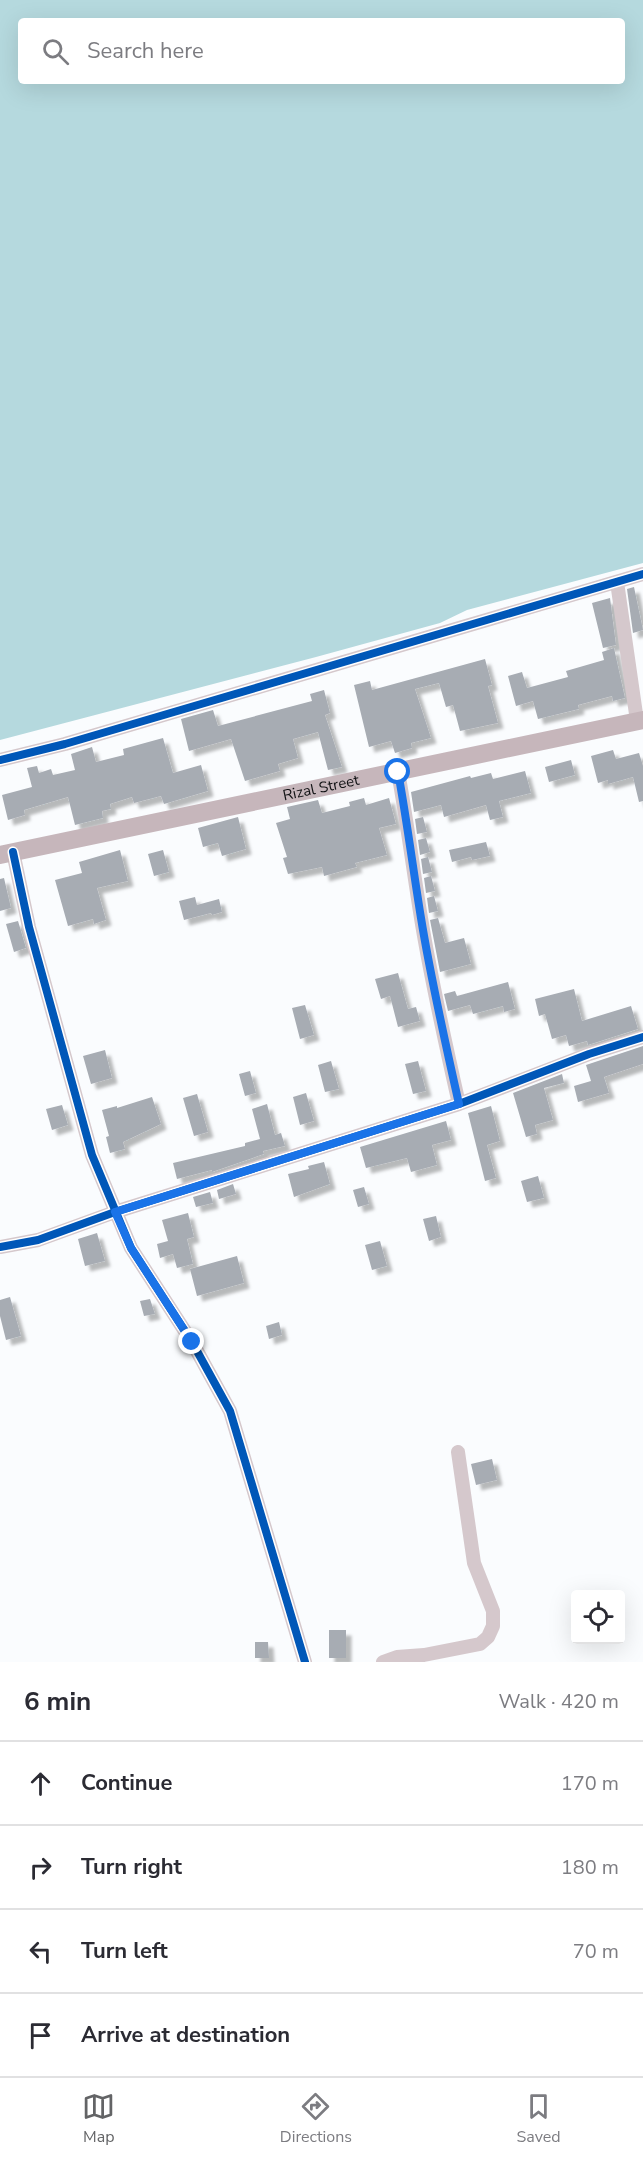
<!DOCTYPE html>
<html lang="en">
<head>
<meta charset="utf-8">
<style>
	:root { --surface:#fff; --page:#f7f7f7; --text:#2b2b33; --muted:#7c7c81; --line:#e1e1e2; --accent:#636466 }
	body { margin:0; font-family:"Nunito Sans",sans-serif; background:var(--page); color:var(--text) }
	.controls { position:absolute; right:18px; bottom:18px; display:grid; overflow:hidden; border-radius:6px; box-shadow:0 6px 24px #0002 }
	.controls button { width:54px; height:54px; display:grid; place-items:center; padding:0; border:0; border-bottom:2px solid var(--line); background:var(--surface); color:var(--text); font:30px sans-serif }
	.stop { position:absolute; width:18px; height:18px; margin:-14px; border:4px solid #1a73e8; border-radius:50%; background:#fff }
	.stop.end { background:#1a73e8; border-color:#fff; box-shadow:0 2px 6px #0008 }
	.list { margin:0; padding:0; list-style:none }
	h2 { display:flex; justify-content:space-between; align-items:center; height:78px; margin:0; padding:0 24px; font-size:26px }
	h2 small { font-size:20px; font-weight:400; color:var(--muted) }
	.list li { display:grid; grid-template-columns:39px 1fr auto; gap:18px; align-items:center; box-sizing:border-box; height:84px; padding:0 24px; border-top:2px solid var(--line) }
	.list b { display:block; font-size:22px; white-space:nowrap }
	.list em { font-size:20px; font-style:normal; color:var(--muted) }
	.icon { flex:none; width:33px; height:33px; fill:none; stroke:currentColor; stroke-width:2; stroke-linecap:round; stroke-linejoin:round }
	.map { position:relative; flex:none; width:643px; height:1662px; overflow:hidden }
	.search { position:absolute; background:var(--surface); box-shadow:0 6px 24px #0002; left:18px; right:18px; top:18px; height:66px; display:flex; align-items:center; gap:15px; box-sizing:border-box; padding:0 21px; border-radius:6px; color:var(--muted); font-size:22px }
	.sheet { height:414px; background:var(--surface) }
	nav { display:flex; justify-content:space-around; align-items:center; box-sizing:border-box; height:84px; border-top:2px solid var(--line); background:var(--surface); font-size:16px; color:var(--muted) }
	nav a { display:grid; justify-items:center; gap:3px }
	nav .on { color:var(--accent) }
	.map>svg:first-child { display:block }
	.water { fill:#b5d9de; fill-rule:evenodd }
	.building { fill:#a7acb3; filter:url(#shadow) }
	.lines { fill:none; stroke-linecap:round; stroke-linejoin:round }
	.minor { stroke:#d5c8cc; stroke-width:14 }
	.major { stroke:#c6b6bb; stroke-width:18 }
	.cycleway-casing { stroke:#fff; stroke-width:11 }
	.cycleway { stroke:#0057b8; stroke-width:8 }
	.route { stroke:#1a73e8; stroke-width:8 }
	.labels { text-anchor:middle; stroke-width:4.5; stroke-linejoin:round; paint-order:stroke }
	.street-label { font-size:15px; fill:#111214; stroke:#fff }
</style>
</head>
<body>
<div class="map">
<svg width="643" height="1662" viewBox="0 0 643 1662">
	<defs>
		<filter id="shadow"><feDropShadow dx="5.5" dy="5.5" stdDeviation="1.5" flood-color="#0004"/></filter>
	</defs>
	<rect width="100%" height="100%" fill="#fafcfe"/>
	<path class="water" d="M0,0H643V563L467,610L440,623L316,657L0,740ZM21,21H622V81H21Z"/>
	<path class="building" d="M634,587L643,630L633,633L627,589Z
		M610,598L616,645L603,648L592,603Z
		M614,648L625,698L613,701L612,696L578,705L579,709L538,719L533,701L516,706L508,676L522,672L527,688L568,677L566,671L604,660L602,652Z
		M485,659L492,685L488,686L498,723L460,731L453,705L446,707L439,683L415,689L431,738L411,743L412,748L395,753L391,741L369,747L354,685L370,681L372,690Z
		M324,690L330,713L325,715L342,767L328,770L318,732L293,739L298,758L278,764L280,771L245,781L231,739L189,751L181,719L213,710L218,726L312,701L310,694Z
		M163,738L173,773L201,765L208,791L164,804L161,796L134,803L132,797L110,804L111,809L102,811L103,818L75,825L68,797L24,810L25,815L8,820L2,795L32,787L27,768L37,766L39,773L51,769L53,775L75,770L71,754L92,747L96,762L124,755L123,749Z
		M613,750L616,759L639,753L643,766V801L639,802L633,777L608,784V780L598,783L591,756Z
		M571,760L575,775L549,782L545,767Z
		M525,771L531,793L499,801L503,817L490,820L486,805L444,817L441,805L414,812L411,792L470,776L471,778L491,773L493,779Z
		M364,798L366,805L389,798L396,824L379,828L387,855L355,863L357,867L324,876L322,867L288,874L283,858L287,857L276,823L290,819L287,807L318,800L322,813L350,806L349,802Z
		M238,817L246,849L222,856L218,843L203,847L198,828Z
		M423,817L427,832L417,834L415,819Z
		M426,838L430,852L420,855L418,840Z
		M486,842L490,856L472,860L471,857L452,862L449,850Z
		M120,850L128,881L97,888L106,920L94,924L93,919L68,926L55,880L82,873L79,862Z
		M163,850L169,872L154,876L148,854Z
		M428,857L432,872L423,874L421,859Z
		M431,876L435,891L426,893L424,878Z
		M4,878L11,908L0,911V879Z
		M434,896L438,911L429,913L427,898Z
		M195,897L197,905L219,899L222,912L212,915L211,913L184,920L179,901Z
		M438,918L445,943L464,938L471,964L440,972L430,920Z
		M18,921L26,948L14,952L6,924Z
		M398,973L408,1009L416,1007L420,1021L398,1027L390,996L381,999L375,979Z
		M508,982L515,1009L504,1012L503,1006L473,1014L470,1005L448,1011L444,994L455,991L457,996Z
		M574,989L582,1021L631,1006L638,1029L588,1045L587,1041L569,1046L566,1035L552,1039L545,1014L539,1016L535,999Z
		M305,1005L314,1035L300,1039L292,1008Z
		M643,1046V1064L604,1077L609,1093L578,1102L574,1086L591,1081L586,1065Z
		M105,1050L112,1078L91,1084L83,1056Z
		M331,1061L339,1089L325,1092L318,1065Z
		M418,1061L426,1091L413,1094L405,1064Z
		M250,1071L256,1093L245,1096L239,1074Z
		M562,1074L564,1083L544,1088L553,1120L535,1125L537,1134L526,1137L513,1093Z
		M306,1093L314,1121L300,1125L293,1097Z
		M197,1094L208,1132L194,1136L183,1098Z
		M152,1097L161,1124L123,1142L125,1149L110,1153L106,1137L109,1136L102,1110L117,1106V1108Z
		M267,1104L275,1135L281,1133L285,1146L263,1151L264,1154L212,1172V1170L177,1179L173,1163L245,1146V1143L260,1139L252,1109Z
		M62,1105L68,1125L52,1130L46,1109Z
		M491,1106L500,1141L487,1145L496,1178L485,1181L468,1113Z
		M446,1121L451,1140L432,1145L437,1165L411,1172L407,1158L366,1168L360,1147Z
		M324,1162L330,1184L294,1197L288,1174L309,1169L308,1166Z
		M538,1176L544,1198L527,1202L521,1181Z
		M233,1184L236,1194L219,1199L217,1190Z
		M364,1187L369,1204L358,1207L353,1190Z
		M210,1192L213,1203L196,1207L193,1197Z
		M188,1213L194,1237L187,1239L193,1264L177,1268L173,1254L160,1258L157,1244L168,1241L162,1220Z
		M436,1216L441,1237L429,1241L423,1219Z
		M97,1233L105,1261L85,1266L78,1239Z
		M380,1241L387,1266L372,1270L365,1245Z
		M237,1256L244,1283L197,1296L190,1269Z
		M10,1297L21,1336L6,1340L0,1316V1300Z
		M150,1299L155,1314L144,1316L140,1301Z
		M279,1322L282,1335L269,1339L266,1326Z
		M492,1459L497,1480L476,1485L471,1464Z
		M329,1630H346V1658H329Z
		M255,1642H268L269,1658H255Z"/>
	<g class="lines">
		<path class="minor" d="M617,582L637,721
			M0,760L65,744L643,574
			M398,772C407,821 413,869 421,918C431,980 445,1042 459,1104
			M13,852L29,927L92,1155L131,1248L192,1342L230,1411L305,1662
			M0,1247L38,1240L115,1212L459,1104L589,1054L643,1037
			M383,1662L397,1657L424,1655L480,1644L488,1637L493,1626V1611L474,1563L458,1452"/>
		<path class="major" id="s1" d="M0,855L643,720"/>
		<defs>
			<path id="cycleway" d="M0,760L65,744L643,574
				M13,852L29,927L92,1155L131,1248L192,1342L230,1411L305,1662
				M0,1247L38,1240L115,1212L459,1104L589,1054L643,1037"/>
		</defs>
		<use href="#cycleway" class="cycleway-casing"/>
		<use href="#cycleway" class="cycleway"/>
	</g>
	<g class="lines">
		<path class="route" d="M192,1342L131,1248L115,1212L459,1104C445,1042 431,980 421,918C413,869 407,821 398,772"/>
	</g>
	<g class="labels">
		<g class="street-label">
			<text dy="5" stroke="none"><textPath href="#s1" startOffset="328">Rizal Street</textPath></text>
		</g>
	</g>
</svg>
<div class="controls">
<button><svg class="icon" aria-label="locate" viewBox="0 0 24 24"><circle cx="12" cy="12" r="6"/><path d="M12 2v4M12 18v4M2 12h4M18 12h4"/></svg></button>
</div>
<div class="stop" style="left:398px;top:772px"></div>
<div class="stop end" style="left:192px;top:1342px"></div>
<div class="search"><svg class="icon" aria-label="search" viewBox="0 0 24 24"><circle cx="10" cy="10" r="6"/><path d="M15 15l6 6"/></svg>Search here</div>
</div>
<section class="sheet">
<h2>6 min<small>Walk · 420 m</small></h2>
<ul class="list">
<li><svg class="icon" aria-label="ahead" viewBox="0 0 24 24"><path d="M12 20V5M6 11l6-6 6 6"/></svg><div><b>Continue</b></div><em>170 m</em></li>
<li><svg class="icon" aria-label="right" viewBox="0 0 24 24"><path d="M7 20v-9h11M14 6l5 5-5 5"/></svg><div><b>Turn right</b></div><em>180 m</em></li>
<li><svg class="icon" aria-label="left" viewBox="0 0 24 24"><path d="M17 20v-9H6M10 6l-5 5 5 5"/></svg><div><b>Turn left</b></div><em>70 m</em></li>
<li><svg class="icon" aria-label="arrive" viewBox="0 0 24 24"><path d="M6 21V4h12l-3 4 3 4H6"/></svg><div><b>Arrive at destination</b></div></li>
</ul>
</section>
<nav>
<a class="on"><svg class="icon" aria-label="map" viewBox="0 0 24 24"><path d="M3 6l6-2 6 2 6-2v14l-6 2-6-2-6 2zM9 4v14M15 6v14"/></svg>Map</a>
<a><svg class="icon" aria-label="directions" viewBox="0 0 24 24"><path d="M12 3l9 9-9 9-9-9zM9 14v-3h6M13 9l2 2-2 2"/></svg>Directions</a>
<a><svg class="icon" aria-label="saved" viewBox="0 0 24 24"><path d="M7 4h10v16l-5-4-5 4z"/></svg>Saved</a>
</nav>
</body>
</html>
